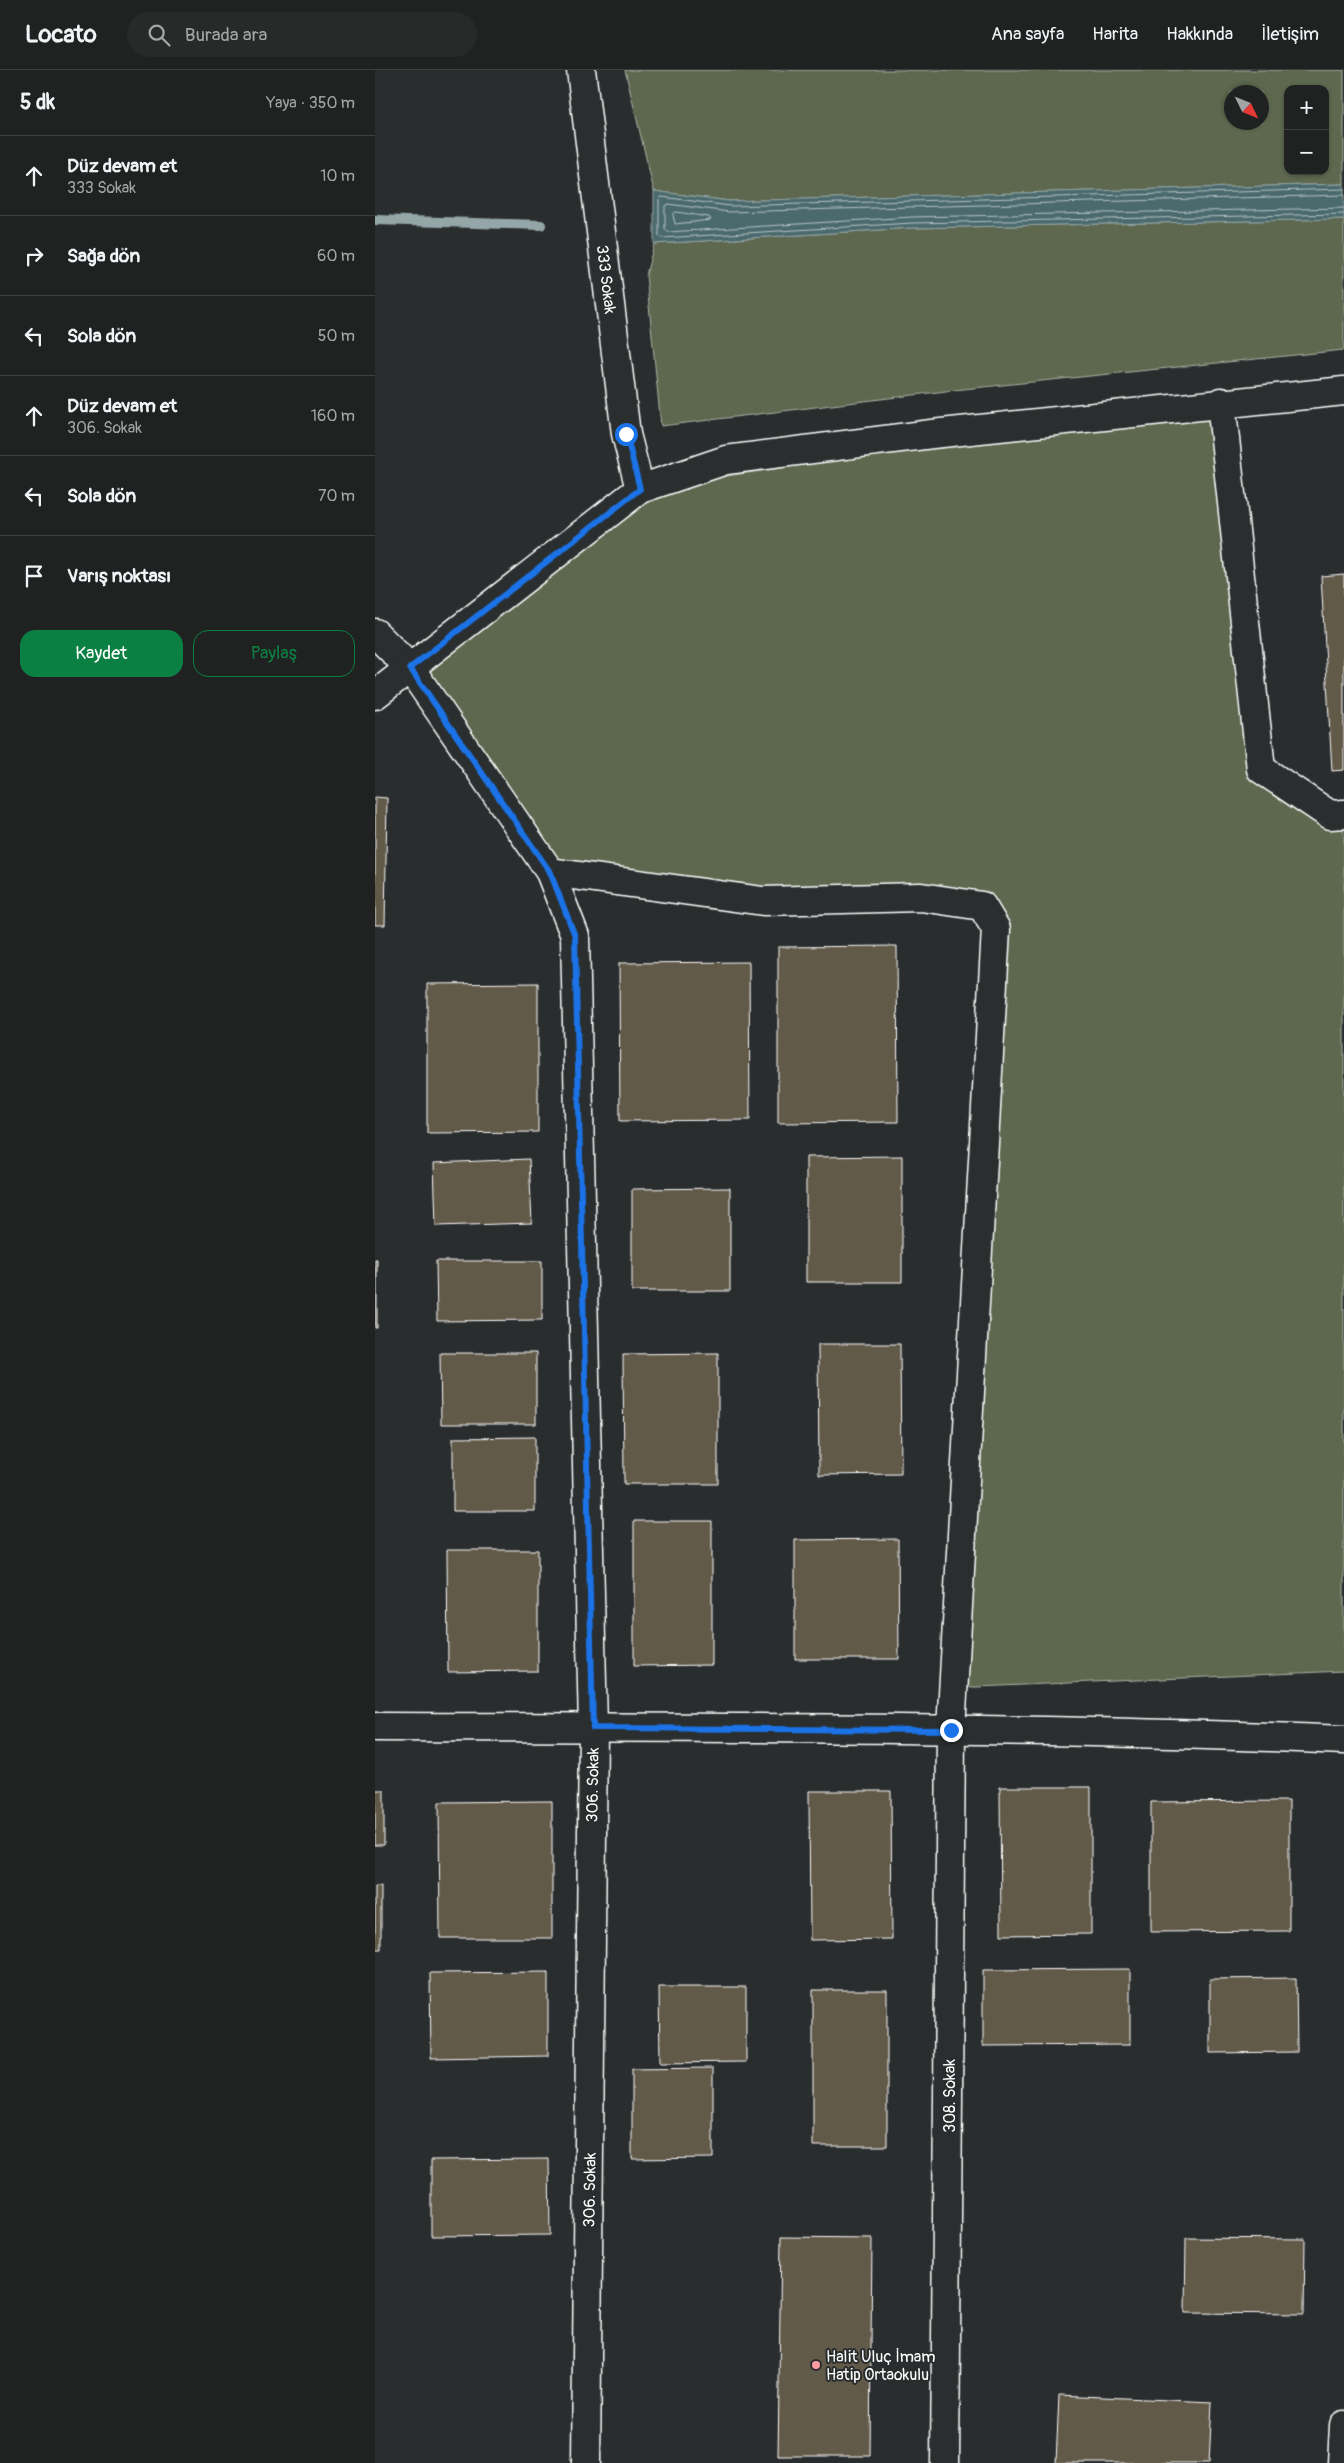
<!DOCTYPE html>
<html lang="tr">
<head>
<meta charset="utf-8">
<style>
	:root { --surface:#202222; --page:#282a2a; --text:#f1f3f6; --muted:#a2a4a5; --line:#3d3f40; --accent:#0b8043 }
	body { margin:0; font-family:Pangolin,sans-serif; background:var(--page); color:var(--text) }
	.controls { position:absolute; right:15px; top:15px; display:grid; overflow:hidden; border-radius:10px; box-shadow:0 1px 4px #0004 }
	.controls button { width:45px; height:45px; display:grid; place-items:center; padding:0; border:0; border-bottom:1px solid var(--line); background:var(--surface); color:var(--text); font:25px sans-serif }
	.compass { position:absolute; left:849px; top:15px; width:45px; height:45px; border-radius:50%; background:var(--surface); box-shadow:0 1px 4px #0004; rotate:133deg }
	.stop { position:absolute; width:15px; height:15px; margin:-11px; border:4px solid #1a73e8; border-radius:50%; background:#fff }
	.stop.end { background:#1a73e8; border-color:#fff; box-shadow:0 1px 5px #0008 }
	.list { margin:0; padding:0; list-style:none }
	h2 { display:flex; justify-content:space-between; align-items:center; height:65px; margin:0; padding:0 20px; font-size:21px }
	h2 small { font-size:16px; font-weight:400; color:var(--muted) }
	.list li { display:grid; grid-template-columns:32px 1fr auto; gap:15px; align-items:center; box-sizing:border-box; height:80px; padding:0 20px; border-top:1px solid var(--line) }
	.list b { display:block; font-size:19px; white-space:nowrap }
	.list p { margin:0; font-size:16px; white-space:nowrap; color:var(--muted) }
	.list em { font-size:16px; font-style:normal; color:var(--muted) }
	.actions { display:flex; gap:10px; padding:15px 20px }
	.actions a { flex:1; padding:11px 0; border:1px solid var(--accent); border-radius:15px; text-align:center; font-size:18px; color:var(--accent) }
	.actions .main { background:var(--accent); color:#fff }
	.icon { flex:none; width:28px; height:28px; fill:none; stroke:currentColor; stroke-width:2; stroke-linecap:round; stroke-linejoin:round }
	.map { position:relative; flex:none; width:969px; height:2393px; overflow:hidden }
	header { display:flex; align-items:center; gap:30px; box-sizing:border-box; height:70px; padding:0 25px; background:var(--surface); border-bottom:1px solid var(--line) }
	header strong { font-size:24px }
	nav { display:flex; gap:28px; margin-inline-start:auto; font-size:18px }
	.search { width:350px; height:45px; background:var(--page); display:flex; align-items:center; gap:12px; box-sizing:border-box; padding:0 18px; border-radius:28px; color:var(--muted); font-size:19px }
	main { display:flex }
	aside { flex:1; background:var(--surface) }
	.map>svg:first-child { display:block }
	.green { fill:#5d684f; stroke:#aeb4a7; fill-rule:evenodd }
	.water { fill:#4c6b6e; stroke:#94a6a8 }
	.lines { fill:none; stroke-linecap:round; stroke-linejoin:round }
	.shore { stroke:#b7c4c5; stroke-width:1 }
	.stream { stroke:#94a6a8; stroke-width:10 }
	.building { fill:#625a4a; stroke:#fff }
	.minor-casing { stroke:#fff; stroke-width:31 }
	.minor { stroke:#2a2d2e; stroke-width:28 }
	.route { stroke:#1a73e8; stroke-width:6 }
	.poi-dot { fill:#ff9aa2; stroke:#2a2d2e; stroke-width:2 }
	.labels { text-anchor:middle; stroke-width:4; stroke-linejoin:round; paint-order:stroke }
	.street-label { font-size:16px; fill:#fff; stroke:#2a2d2e }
	.poi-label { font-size:16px; fill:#fff; stroke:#2a2d2e; text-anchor:start }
</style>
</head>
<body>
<header>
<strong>Locato</strong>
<div class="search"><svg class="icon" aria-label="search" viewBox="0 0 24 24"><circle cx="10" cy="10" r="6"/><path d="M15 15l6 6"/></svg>Burada ara</div>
<nav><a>Ana sayfa</a><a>Harita</a><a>Hakkında</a><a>İletişim</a></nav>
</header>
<main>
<aside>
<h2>5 dk<small>Yaya · 350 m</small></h2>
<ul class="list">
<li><svg class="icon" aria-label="ahead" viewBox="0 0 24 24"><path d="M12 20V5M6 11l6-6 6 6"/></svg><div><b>Düz devam et</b><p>333 Sokak</p></div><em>10 m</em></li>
<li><svg class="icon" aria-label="right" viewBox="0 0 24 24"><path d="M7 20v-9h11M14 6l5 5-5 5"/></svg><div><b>Sağa dön</b></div><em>60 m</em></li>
<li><svg class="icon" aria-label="left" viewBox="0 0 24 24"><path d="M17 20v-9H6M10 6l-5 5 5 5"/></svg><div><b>Sola dön</b></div><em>50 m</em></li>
<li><svg class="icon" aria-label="ahead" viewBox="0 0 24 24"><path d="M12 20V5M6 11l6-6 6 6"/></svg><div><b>Düz devam et</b><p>306. Sokak</p></div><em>160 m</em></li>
<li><svg class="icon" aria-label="left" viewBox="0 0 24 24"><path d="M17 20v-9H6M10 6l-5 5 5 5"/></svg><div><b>Sola dön</b></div><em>70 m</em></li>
<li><svg class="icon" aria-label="arrive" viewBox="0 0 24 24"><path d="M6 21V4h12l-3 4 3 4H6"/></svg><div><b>Varış noktası</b></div></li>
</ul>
<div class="actions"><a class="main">Kaydet</a><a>Paylaş</a></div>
</aside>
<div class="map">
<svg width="969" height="2393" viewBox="0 0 969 2393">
	<rect width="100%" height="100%" fill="#2a2d2e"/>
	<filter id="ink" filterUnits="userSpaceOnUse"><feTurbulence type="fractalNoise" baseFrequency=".02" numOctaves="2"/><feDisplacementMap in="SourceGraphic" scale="10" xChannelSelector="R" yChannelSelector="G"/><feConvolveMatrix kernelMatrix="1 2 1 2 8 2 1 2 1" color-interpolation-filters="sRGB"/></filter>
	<g filter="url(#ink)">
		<path class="green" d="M250,0H969V114L354,131L279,121ZM913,19H950V101H913ZM856,22H886V52H856Z
			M969,149V280L579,320L286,356L271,205L279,174L537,158Z
			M846,332L886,698L969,744V1601L579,1618L621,859L607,836L175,802L35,598L265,419Z"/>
		<path class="water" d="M969,114V149L537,158L279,174V121L354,131Z"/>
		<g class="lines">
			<path class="shore" d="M969,119L355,136L287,127L284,129V166L287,168L537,153L969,144
				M969,125L354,142L293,134L290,136V159L293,162L537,147L969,138
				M301,142L334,147L336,150L300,154L298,145Z"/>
			<path class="stream" d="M0,150L166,155"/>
		</g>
		<path class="building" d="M969,504V700L957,701L946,506Z
			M0,727L12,728L10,855H0Z
			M522,876L523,1052L403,1053V877Z
			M374,892L375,1050L245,1051L244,893Z
			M163,913V1062L52,1063V914Z
			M527,1086V1212H431V1087Z
			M154,1089L157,1153L61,1156L59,1093Z
			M355,1118V1221H257V1119Z
			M0,1189H2V1258H0Z
			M61,1191H167V1250L62,1251Z
			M443,1274H525L526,1404L444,1405Z
			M65,1283H161V1354H66Z
			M343,1283V1414H249L248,1284Z
			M160,1367V1441H78V1368Z
			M259,1451H337V1595L259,1596Z
			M523,1469L524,1589H420V1470Z
			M72,1480H163V1601L73,1602Z
			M625,1717H716V1864L626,1865Z
			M0,1720H9V1775H0Z
			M434,1721H516L517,1869L435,1870Z
			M177,1731V1868H65L64,1732Z
			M914,1731V1861L776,1862V1732Z
			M0,1816H6V1879H0Z
			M755,1899V1975L608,1976V1900Z
			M173,1902V1986L56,1988L55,1903Z
			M921,1908L922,1982L835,1983V1909Z
			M284,1917H371V1992L285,1993Z
			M438,1920H512V2076H438Z
			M338,1998V2088L257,2089V1999Z
			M174,2089L175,2165L56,2166V2090Z
			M406,2167L497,2168L495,2386H403Z
			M811,2168L930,2169L929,2244L810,2243Z
			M684,2325L837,2332L834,2393H681Z"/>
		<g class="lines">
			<defs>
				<g id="minor">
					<path id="s1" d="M206,0L251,364L265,419"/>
					<path d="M846,332L886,699L955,745L969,744"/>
					<path d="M0,563L35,598L175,802L200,866L218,1658L211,2393"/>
					<path d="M0,625L265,419L351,390L557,364L969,321"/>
					<path d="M175,802L388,831L546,827L607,836L621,859L576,1660L570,2393"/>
					<path d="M0,1657C323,1658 646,1656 969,1670"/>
					<path d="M967,2393L969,2355"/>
				</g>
			</defs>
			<use href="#minor" class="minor-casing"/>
			<use href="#minor" class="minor"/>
		</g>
	</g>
	<g class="lines" filter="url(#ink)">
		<path class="route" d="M251,364L265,419L35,598L175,802L200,866L218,1658L576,1660"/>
	</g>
	<circle class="poi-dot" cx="441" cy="2295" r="5"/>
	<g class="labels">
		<g class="street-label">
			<text dy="6" stroke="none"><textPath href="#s1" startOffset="211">333 Sokak</textPath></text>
			<text transform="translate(217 1715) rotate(-89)" y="6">306. Sokak</text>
			<text transform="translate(574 2026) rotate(-90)" y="6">308. Sokak</text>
			<text transform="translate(214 2120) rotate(-89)" y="6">306. Sokak</text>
		</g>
		<g class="poi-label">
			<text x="451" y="2292">Halit Uluç İmam<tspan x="451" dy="18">Hatip Ortaokulu</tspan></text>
		</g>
	</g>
</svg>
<div class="controls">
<button>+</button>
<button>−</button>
</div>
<svg class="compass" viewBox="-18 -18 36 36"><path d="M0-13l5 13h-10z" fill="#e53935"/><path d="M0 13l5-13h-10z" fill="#a2a4a5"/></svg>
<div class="stop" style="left:251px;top:364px"></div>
<div class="stop end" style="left:576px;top:1660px"></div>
</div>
</main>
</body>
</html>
